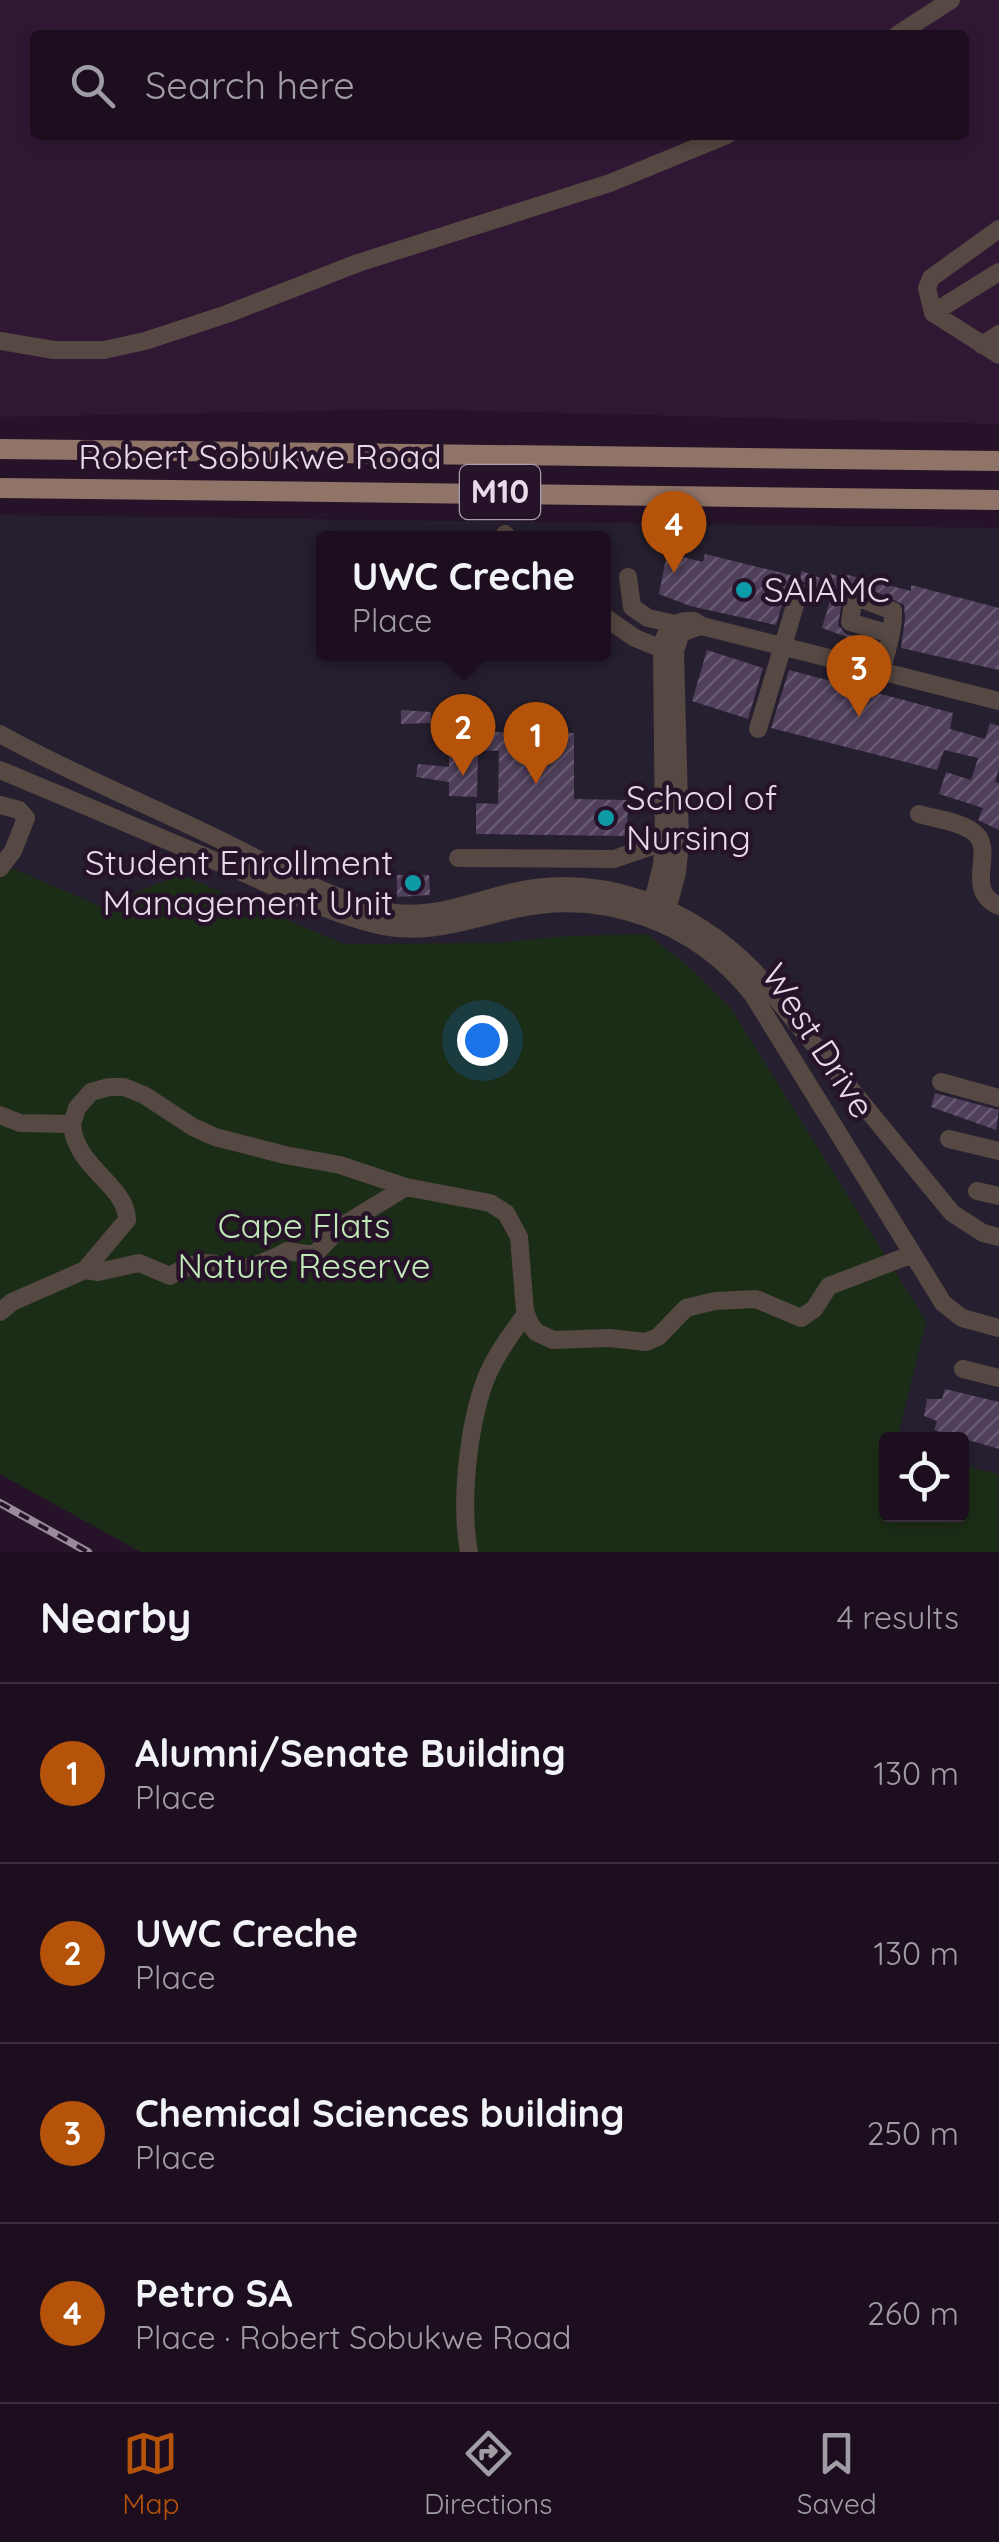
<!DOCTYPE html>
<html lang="en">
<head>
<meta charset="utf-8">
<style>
	:root { --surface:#1c0e1f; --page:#251728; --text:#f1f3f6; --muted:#a09ca4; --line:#3a2e3d; --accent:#b45309 }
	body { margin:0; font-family:Quicksand,sans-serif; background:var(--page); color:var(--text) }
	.controls { position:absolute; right:30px; bottom:30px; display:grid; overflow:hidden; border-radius:10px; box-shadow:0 5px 15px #0003 }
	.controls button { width:90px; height:90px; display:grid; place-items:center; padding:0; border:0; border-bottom:2px solid var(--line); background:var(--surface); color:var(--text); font:50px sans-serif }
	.you { position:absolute; left:482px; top:1040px; width:35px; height:35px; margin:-25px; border:8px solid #fff; border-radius:50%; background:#1a73e8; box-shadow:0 0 0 15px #1a73e833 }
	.badge { display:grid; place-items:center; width:65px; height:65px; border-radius:50%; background:var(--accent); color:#fff; font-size:32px; font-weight:700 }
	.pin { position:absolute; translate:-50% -82px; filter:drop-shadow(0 2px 5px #0008) }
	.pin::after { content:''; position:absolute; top:52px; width:35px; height:30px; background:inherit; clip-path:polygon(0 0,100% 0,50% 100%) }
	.popup { position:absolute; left:316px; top:531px; width:295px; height:130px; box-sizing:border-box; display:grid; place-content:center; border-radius:10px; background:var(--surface); filter:drop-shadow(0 2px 8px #0005); font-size:32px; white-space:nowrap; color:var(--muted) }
	.popup b { font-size:38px; color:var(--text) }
	.popup::after { content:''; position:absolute; left:50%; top:100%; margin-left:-20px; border:20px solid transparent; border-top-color:var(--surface) }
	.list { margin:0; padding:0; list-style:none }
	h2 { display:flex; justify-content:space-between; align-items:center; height:130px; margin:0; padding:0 40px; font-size:42px }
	h2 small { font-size:32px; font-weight:400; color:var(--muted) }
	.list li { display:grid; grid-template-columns:65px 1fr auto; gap:30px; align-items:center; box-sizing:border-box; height:180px; padding:0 40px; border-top:2px solid var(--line) }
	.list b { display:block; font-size:38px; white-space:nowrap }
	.list p { margin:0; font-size:32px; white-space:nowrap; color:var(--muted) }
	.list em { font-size:32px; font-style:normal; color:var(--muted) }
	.icon { flex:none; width:55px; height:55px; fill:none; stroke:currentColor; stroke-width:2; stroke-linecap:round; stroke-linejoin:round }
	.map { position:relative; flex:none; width:999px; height:1552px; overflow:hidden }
	.search { position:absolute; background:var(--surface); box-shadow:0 5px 15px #0003; left:30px; right:30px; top:30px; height:110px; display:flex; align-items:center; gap:25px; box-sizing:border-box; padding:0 35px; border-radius:10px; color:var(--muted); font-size:38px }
	.sheet { height:850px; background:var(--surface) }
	nav { display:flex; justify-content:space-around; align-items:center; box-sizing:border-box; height:140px; border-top:2px solid var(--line); background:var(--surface); font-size:28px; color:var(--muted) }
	nav a { display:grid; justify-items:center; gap:5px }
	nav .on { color:var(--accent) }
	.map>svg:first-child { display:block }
	.built { fill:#301834; fill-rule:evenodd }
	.education { fill:#261f2f; fill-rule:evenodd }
	.green { fill:#1b2d17 }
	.building { fill:url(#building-hatch) }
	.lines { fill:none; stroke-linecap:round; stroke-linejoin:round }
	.minor { stroke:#564842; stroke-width:18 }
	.major { stroke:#907467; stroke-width:20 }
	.rail-casing { stroke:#9a8a9c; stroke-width:8 }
	.rail { stroke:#261329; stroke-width:4; stroke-dasharray:11; stroke-linecap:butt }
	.culture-dot { fill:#0f9aa8; stroke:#261329; stroke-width:4 }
	.labels { text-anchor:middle; stroke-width:9; stroke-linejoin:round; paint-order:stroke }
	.shield { fill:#261329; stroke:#ad9eaf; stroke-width:2.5 }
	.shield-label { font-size:32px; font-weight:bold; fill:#e7d9e8 }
	.street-label { font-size:35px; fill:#e7d9e8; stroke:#261329 }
	.poi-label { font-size:35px; fill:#e7d9e8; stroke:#261329; text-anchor:start }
	.park-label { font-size:35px; fill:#c1e8b7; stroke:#261329 }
</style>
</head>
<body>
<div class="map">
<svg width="999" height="1552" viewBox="0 0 999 1552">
	<defs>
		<pattern id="building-hatch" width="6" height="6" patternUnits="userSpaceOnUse" patternTransform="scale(2.5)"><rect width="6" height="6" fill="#4f3f5b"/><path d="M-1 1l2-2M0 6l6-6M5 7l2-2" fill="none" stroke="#685a73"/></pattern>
	</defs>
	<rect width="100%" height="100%" fill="#261329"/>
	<path class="built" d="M0,0H999V424L413,409L0,417ZM35,35H964V135H35Z"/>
	<path class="education" d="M0,515L999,528V1552H141L0,1474ZM323,538H603V654H323ZM886,1440H962V1514H886Z"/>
	<path class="green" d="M0,863L100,906L181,875L344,944L496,943L569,936L647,934L689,967L730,1007L926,1321L897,1439L886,1440V1514H962V1465L999,1474V1552H141L0,1474Z"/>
	<path class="building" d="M667,553L703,562L705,554L795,576L787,588L776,625L690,606L659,594Z
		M802,571L828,581L830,573L839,577L840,573L911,591V585L999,608V670L901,648L905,619L904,605L866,587L857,588L843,596L838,625L846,634L873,642L872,646L822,628L832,594L799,580Z
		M707,650L763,668L748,719L692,701Z
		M789,670L953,713L950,729L985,739L990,723L999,726V769L995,782L999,783V830L978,820L983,808L939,794L946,772L971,780L978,758L944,750L937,770L771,728Z
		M401,710L431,712V723L401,724Z
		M476,732L574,733V799L628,800L627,836L476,834V803L498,804L499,751L476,750Z
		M449,755H478L477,797L449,796V782L416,777L418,764L449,767Z
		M397,875H429L430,895L397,897Z
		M935,1093L999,1110L996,1130L931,1107Z
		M945,1389L999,1402V1449L934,1430L937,1421L924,1416L927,1399H942Z"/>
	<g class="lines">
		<path class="minor" d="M897,35L951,0
			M999,272L933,313L999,355
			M933,313L927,288L931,278L999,229
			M0,341L54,350H104L145,341L227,314L358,263L610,183L727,135
			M982,345L999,334
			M505,534L506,538
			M628,577L632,607L648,618L675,624
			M603,616L635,638L662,649
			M882,671C886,652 894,630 893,611L862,599L853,603L850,622L890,634
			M758,729L799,592
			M0,734C68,772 142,802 212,836C266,862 321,896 379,910C427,922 467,903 513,892C603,871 692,908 754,971L952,1213L983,1233L999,1237
			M0,770C80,803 159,837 239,871C283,890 327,912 374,924C425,937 466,920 515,909C604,889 697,923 753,995L943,1303L962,1318L999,1328
			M0,805L19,810L26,818L13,851L0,868
			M919,814C935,819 958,821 972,831C999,849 961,889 999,906
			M458,858L614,859L664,842H674
			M650,913L662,865L664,842L662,649C664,631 674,619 694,621L702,626L999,701
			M665,917L677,873L680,842L675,651L681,633L697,627
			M941,1082L999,1098
			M0,1115L20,1123L72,1124L77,1108L91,1092L109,1087H124L144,1095L193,1127L215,1137L285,1155L340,1165L406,1187L490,1203L506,1213L519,1237L525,1311L530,1324L536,1332L553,1340L609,1338L646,1342L658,1337L686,1308L715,1301L756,1299L801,1318L814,1309L829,1286L913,1254
			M949,1139L999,1151
			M977,1191L999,1196
			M85,1270L98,1272L139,1263L170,1276C182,1269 194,1262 209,1263C217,1263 225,1269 233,1270C243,1271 278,1257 287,1251L314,1255L342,1226L406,1187
			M0,1312L12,1302L85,1270L127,1220C126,1184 75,1168 72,1124
			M963,1369L999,1378
			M469,1552C460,1504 468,1427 485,1381C494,1357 511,1334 526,1314"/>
		<path class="major" d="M0,449L999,461
			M0,488L999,500"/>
		<defs>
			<path id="rail" d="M0,1503L88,1552"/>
		</defs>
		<use href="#rail" class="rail-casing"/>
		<use href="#rail" class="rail"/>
	</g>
	<g class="culture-dot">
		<circle cx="744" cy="590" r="10"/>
		<circle cx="606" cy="818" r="10"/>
		<circle cx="413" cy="883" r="10"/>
	</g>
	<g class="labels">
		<rect class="shield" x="460" y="465" width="80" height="54" rx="8"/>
		<g class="shield-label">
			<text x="500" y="503">M10</text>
		</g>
		<g class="street-label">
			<text x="260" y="469">Robert Sobukwe Road</text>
			<text transform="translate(818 1041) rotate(57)" y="12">West Drive</text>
		</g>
		<g class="poi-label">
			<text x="764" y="602">SAIAMC</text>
			<text x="626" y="810">School of<tspan x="626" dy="40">Nursing</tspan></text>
			<text x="393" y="875" text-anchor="end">Student Enrollment<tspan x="393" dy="40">Management Unit</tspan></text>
		</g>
		<g class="park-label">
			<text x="304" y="1238">Cape Flats<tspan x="304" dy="40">Nature Reserve</tspan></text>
		</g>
	</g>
</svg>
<div class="controls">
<button><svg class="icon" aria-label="locate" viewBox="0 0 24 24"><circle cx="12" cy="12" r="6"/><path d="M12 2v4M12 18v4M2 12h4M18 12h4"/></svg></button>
</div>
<div class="you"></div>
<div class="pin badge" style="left:536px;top:784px">1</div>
<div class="pin badge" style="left:463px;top:776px">2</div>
<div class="popup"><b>UWC Creche</b>Place</div>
<div class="pin badge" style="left:859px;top:717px">3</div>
<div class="pin badge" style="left:674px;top:573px">4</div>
<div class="search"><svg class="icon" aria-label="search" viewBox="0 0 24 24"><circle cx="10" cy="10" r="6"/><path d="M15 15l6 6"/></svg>Search here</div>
</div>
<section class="sheet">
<h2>Nearby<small>4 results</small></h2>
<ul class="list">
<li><span class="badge">1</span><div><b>Alumni/Senate Building</b><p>Place</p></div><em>130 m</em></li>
<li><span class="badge">2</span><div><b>UWC Creche</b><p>Place</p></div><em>130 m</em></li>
<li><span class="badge">3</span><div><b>Chemical Sciences building</b><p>Place</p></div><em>250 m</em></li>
<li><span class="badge">4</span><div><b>Petro SA</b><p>Place · Robert Sobukwe Road</p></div><em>260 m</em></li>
</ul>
</section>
<nav>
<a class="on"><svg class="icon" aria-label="map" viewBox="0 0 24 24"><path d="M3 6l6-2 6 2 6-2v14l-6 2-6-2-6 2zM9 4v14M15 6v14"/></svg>Map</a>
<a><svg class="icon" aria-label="directions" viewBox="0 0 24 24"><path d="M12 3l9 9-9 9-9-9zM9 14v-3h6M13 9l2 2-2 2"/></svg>Directions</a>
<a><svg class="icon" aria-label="saved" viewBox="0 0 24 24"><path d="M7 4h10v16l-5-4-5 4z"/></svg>Saved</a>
</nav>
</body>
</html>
